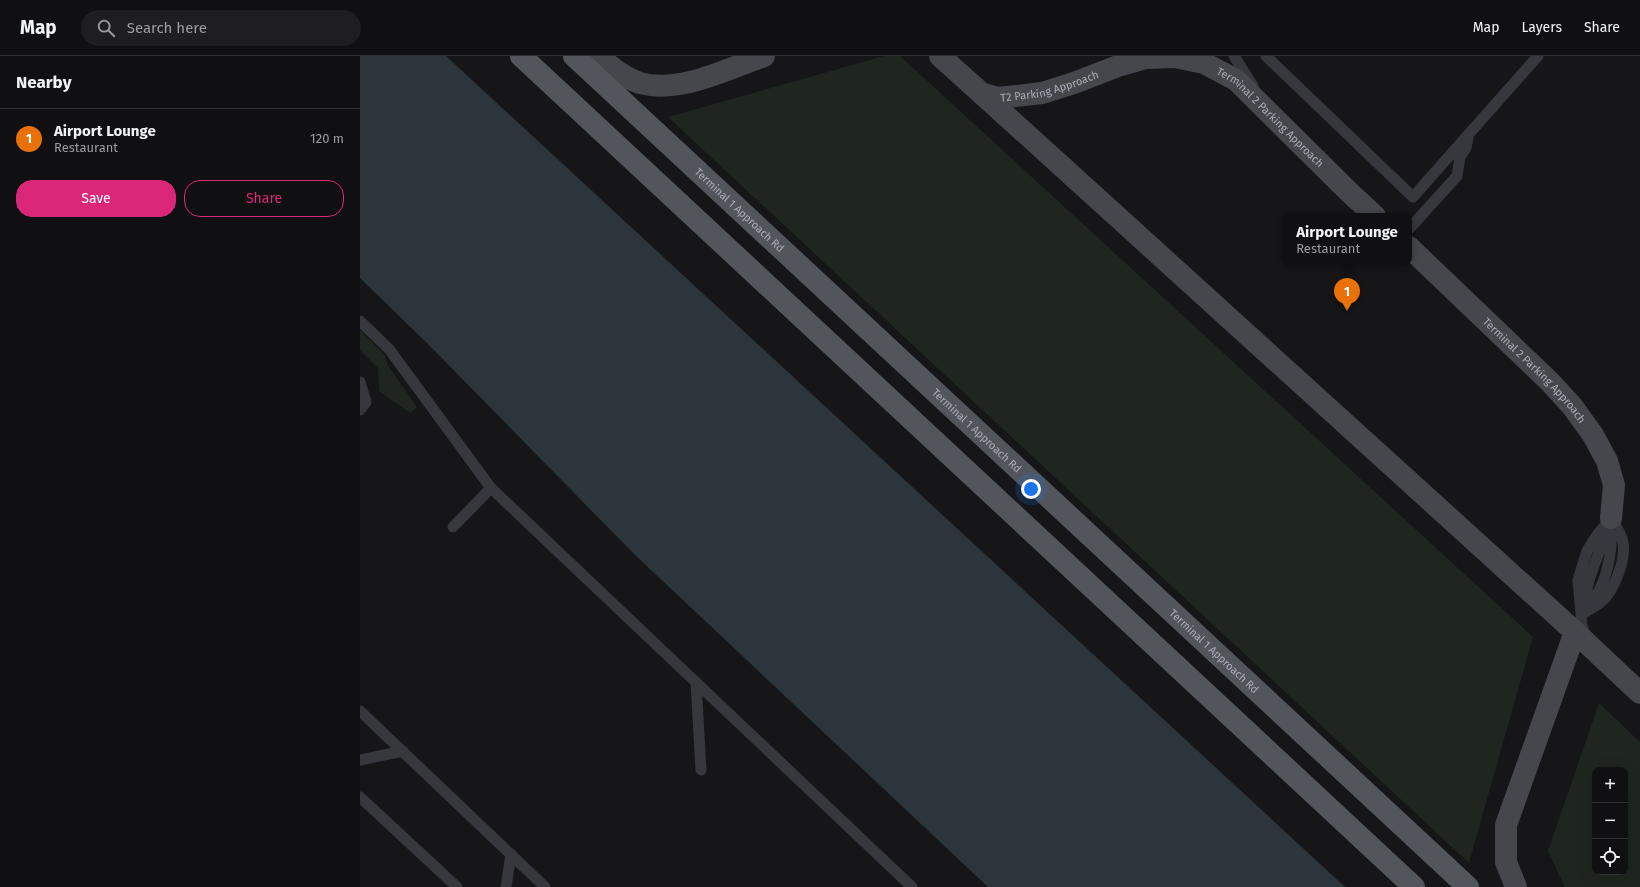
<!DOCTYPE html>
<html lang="en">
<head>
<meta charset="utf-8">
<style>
	:root { --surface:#101012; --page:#1e1e20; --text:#f1f3f6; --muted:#9c9d9f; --line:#303032; --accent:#db2777 }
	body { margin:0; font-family:"Fira Sans",sans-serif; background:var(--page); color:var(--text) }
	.controls { position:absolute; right:12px; bottom:12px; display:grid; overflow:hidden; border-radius:8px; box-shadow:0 4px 16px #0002 }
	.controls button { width:36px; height:36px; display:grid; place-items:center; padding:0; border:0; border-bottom:1px solid var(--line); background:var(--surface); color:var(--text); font:20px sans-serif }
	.you { position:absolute; left:671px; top:433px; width:14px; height:14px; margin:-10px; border:3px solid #fff; border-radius:50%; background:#1a73e8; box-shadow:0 0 0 6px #1a73e833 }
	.badge { display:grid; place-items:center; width:26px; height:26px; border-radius:50%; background:var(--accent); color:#fff; font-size:13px; font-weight:700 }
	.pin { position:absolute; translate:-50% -33px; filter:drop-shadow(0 1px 2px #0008) }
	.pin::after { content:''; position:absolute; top:21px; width:14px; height:12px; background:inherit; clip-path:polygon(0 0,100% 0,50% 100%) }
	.popup { position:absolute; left:922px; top:157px; width:130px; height:52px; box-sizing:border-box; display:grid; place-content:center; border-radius:8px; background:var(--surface); filter:drop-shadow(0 1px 3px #0005); font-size:13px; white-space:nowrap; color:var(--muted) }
	.popup b { font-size:15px; color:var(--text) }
	.popup::after { content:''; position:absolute; left:50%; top:100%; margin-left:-8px; border:8px solid transparent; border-top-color:var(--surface) }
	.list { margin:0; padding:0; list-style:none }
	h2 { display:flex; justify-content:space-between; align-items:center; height:52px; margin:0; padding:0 16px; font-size:17px }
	h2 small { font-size:13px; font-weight:400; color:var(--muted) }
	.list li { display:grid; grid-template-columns:26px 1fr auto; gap:12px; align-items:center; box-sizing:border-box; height:60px; padding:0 16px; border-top:1px solid var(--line) }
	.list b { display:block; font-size:15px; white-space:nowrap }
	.list p { margin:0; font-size:13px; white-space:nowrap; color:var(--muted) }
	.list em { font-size:13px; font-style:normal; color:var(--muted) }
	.actions { display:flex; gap:8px; padding:12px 16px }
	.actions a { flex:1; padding:9px 0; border:1px solid var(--accent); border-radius:16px; text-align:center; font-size:14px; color:var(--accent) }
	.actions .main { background:var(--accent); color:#fff }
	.icon { flex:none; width:22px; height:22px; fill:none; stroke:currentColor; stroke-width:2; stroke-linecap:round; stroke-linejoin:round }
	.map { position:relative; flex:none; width:1280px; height:831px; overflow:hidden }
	header { display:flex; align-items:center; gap:24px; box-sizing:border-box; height:56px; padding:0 20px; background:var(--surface); border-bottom:1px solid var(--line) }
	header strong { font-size:19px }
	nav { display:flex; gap:22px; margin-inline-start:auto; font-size:14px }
	.search { width:280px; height:36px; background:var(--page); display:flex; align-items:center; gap:10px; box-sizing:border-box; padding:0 14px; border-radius:22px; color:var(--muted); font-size:15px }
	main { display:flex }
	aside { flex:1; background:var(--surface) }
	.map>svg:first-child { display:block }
	.green { fill:#1e261f; fill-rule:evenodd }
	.water { fill:#2c353c }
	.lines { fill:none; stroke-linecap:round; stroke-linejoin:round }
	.lane { stroke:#37383d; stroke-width:11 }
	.secondary { stroke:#45474d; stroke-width:22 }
	.primary { stroke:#53555c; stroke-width:22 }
	.labels { text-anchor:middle; stroke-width:3.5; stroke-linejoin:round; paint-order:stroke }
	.street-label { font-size:11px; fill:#a8adb8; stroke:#111113 }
</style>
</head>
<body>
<header>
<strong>Map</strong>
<div class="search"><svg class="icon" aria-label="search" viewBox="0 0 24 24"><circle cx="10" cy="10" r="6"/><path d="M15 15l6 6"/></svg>Search here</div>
<nav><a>Map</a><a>Layers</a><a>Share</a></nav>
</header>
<main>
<aside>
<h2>Nearby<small></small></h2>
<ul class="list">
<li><span class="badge" style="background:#e8710a">1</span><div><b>Airport Lounge</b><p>Restaurant</p></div><em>120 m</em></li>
</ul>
<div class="actions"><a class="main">Save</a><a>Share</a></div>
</aside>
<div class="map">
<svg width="1280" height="831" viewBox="0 0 1280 831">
	<rect width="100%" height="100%" fill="#161618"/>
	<path class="green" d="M524,0H540L1173,581L1109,807L308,61Z
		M0,274L25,299L27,308L57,351L50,357L19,335L18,312L0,294Z
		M1239,647L1280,686V831H1205L1188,795ZM1235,714H1265V816H1235Z"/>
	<path class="water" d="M0,0H86L985,831H628L274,498L69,289L0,222Z"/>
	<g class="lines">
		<path class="lane" d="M874,0L893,30
			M906,0L1053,141L1178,0
			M1049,173L1097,120L1100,101L1106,92L1108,82
			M0,265L29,293L131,432L552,831
			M0,326L6,346L0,354
			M93,471L131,432
			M1224,547L1229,524L1249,468
			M1225,553C1230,548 1235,542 1239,535C1249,515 1253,489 1251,467
			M1222,558C1228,554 1235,551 1241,546C1254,536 1266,503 1263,487C1262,478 1256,470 1251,462
			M1226,581L1222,570L1218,524L1227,495L1237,479L1251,462
			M336,626L341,714
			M0,655L185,831
			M0,704L43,695
			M0,741L97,831
			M146,831L151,798"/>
		<g class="secondary">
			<path d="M238,0C250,10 264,22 280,27C320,38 367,13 404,0"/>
			<path id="s1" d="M580,0L621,37L638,42L682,37L714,27L758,10L786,2L815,1L844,7L876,24L989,136L1015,160"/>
			<path d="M621,37L1215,576L1280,637"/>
			<path id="s2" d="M1049,191L1190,326L1212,350L1233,379L1247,405L1254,429L1251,462"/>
			<path d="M1156,831L1146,806V769L1215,576"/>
		</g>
		<g class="primary">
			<path d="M161,0L1054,831"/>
			<path id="s3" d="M214,0L1108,831"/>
		</g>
	</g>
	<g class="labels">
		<g class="street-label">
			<text dy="4" stroke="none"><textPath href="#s1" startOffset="126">T2 Parking Approach</textPath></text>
			<text dy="4" stroke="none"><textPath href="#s1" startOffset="372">Terminal 2 Parking Approach</textPath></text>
			<text dy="4" stroke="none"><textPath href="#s3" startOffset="226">Terminal 1 Approach Rd</textPath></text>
			<text dy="4" stroke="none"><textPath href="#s2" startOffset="176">Terminal 2 Parking Approach</textPath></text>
			<text dy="4" stroke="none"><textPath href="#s3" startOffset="550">Terminal 1 Approach Rd</textPath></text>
			<text dy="4" stroke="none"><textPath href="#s3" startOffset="874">Terminal 1 Approach Rd</textPath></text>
		</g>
	</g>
</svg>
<div class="controls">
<button>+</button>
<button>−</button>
<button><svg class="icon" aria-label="locate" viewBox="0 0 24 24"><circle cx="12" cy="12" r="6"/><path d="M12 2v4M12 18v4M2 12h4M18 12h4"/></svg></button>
</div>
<div class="you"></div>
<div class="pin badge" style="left:987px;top:255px;background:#e8710a">1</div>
<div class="popup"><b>Airport Lounge</b>Restaurant</div>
</div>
</main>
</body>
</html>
